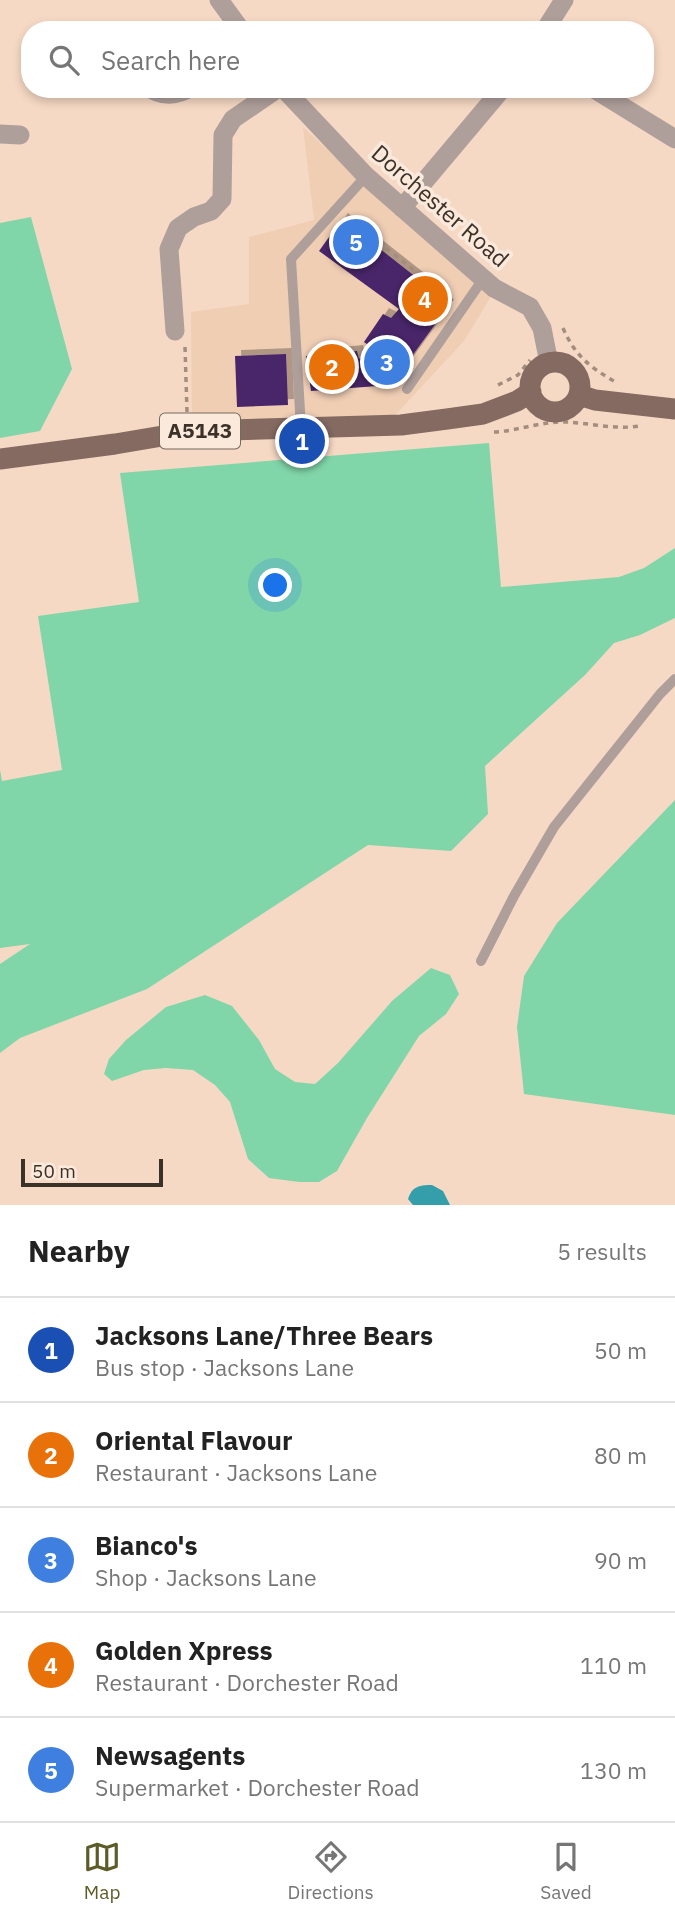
<!DOCTYPE html>
<html lang="en">
<head>
<meta charset="utf-8">
<style>
	:root { --surface:#fff; --page:#f2f2f2; --text:#222; --muted:#767676; --line:#e0e0e0; --accent:#5c5c29 }
	body { margin:0; font-family:"IBM Plex Sans",sans-serif; background:var(--page); color:var(--text) }
	.scale { position:absolute; left:21px; bottom:18px; width:142px; box-sizing:border-box; padding-left:7px; border:4px solid #3c3129; border-top:0; font-size:19px; line-height:24px; white-space:nowrap; color:#3c3129; -webkit-text-stroke:5px #fbe9dc; paint-order:stroke }
	.you { position:absolute; left:276px; top:586px; width:24px; height:24px; margin:-18px; border:5px solid #fff; border-radius:50%; background:#1a73e8; box-shadow:0 0 0 10px #1a73e833 }
	.badge { display:grid; place-items:center; width:46px; height:46px; border-radius:50%; background:var(--accent); color:#fff; font-size:23px; font-weight:700 }
	.pin { position:absolute; translate:-50% -50%; border:4px solid #fff; box-shadow:0 2px 7px #0006 }
	.list { margin:0; padding:0; list-style:none }
	h2 { display:flex; justify-content:space-between; align-items:center; height:91px; margin:0; padding:0 28px; font-size:30px }
	h2 small { font-size:23px; font-weight:400; color:var(--muted) }
	.list li { display:grid; grid-template-columns:46px 1fr auto; gap:21px; align-items:center; box-sizing:border-box; height:105px; padding:0 28px; border-top:2px solid var(--line) }
	.list b { display:block; font-size:26px; white-space:nowrap }
	.list p { margin:0; font-size:23px; white-space:nowrap; color:var(--muted) }
	.list em { font-size:23px; font-style:normal; color:var(--muted) }
	.icon { flex:none; width:38px; height:38px; fill:none; stroke:currentColor; stroke-width:2; stroke-linecap:round; stroke-linejoin:round }
	.map { position:relative; flex:none; width:675px; height:1205px; overflow:hidden }
	.search { position:absolute; background:var(--surface); box-shadow:0 4px 10px #0003; left:21px; right:21px; top:21px; height:77px; display:flex; align-items:center; gap:18px; box-sizing:border-box; padding:0 24px; border-radius:28px; color:var(--muted); font-size:26px }
	.sheet { height:616px; background:var(--surface) }
	nav { display:flex; justify-content:space-around; align-items:center; box-sizing:border-box; height:98px; border-top:2px solid var(--line); background:var(--surface); font-size:19px; color:var(--muted) }
	nav a { display:grid; justify-items:center; gap:4px }
	nav .on { color:var(--accent) }
	.map>svg:first-child { display:block }
	.built { fill:#f0ceb4 }
	.green { fill:#81d6a9 }
	.water { fill:#349eab }
	.building { fill:#4a256b; filter:url(#shadow) }
	.lines { fill:none; stroke-linecap:round; stroke-linejoin:round }
	.path { stroke:#a28d7e; stroke-width:3.5; stroke-dasharray:5 5; stroke-linecap:butt }
	.lane { stroke:#af9f9b; stroke-width:10 }
	.street { stroke:#af9f9b; stroke-width:19 }
	.primary { stroke:#846a61; stroke-width:21 }
	.labels { text-anchor:middle; stroke-width:7; stroke-linejoin:round; paint-order:stroke }
	.shield { fill:#fbe9dc; stroke:#75685f; stroke-width:2 }
	.shield-label { font-size:21px; font-weight:bold; fill:#3c3129 }
	.street-label { font-size:23px; fill:#3c3129; stroke:#fbe9dc }
</style>
</head>
<body>
<div class="map">
<svg width="675" height="1205" viewBox="0 0 675 1205">
	<defs>
		<filter id="shadow"><feDropShadow dx="6" dy="-6" stdDeviation="0" flood-color="#0004"/></filter>
	</defs>
	<rect width="100%" height="100%" fill="#f6d9c4"/>
	<path class="built" d="M303,127L413,228L492,295L464,341L386,425L192,431L191,312L249,304V237L314,220Z"/>
	<path class="green" d="M31,217L72,369L40,431L0,438V223Z
		M489,443L501,587L619,577L644,568L675,548V618L640,635L614,643L585,675L485,766L488,814L451,851L368,845L147,989L20,1038L0,1053V964L30,944L0,948V770L2,781L62,770L38,616L139,602L120,473Z
		M675,800V1115L524,1094L517,1027L524,976L557,923Z
		M431,968L450,975L459,994L446,1014L419,1036L367,1118L337,1171L319,1182H299L269,1178L248,1159L230,1102L215,1085L193,1070L166,1068L144,1070L112,1081L104,1074L109,1059L126,1040L166,1007L205,995L232,1006L259,1040L275,1069L295,1082L315,1084L338,1063L392,1001Z"/>
	<path class="water" d="M432,1185L443,1191L450,1205H413L408,1199C412,1186 420,1185 432,1185Z"/>
	<path class="building" d="M342,219L440,296L426,316L436,323L391,385L311,391L306,356L357,351L359,359L371,347L364,342L383,314L391,318L399,309L319,251Z
		M286,354L288,405L237,407L235,356Z"/>
	<g class="lines">
		<path class="path" d="M347,217L453,301
			M563,328C574,354 589,367 614,381
			M185,347L187,412
			M498,385L518,375L530,360
			M494,432C518,431 542,421 566,422C590,423 615,430 639,426"/>
		<path class="lane" d="M143,89C161,103 178,101 197,89
			M407,389L483,279
			M301,428L291,259L366,176
			M481,961L514,896L554,827L660,694L675,679"/>
		<path class="street" d="M219,0L241,30
			M545,30L564,0
			M284,89L366,176L494,288L530,307L542,328L549,363
			M594,89L675,139
			M0,134L20,135
			M402,208L502,89
			M175,331L169,249L178,228L194,217L211,211L222,199L223,135L233,119L277,89"/>
		<path class="primary" d="M530 387a25 25 0 1 1 50 0a25 25 0 1 1-50 0Z
			M579,395L595,400L675,409
			M0,459L115,444L192,431L401,425L447,419L483,414L517,401L531,392"/>
	</g>
	<g class="labels">
		<rect class="shield" x="160" y="413.5" width="80" height="35" rx="5"/>
		<g class="shield-label">
			<text x="200" y="438">A5143</text>
		</g>
		<g class="street-label">
			<text transform="translate(440 206) rotate(41)" y="8">Dorchester Road</text>
		</g>
	</g>
</svg>
<div class="scale">50 m</div>
<div class="you"></div>
<div class="pin badge" style="left:302px;top:441px;background:#1a4fb4">1</div>
<div class="pin badge" style="left:332px;top:367px;background:#e8710a">2</div>
<div class="pin badge" style="left:387px;top:362px;background:#3f7fe0">3</div>
<div class="pin badge" style="left:425px;top:299px;background:#e8710a">4</div>
<div class="pin badge" style="left:356px;top:242px;background:#3f7fe0">5</div>
<div class="search"><svg class="icon" aria-label="search" viewBox="0 0 24 24"><circle cx="10" cy="10" r="6"/><path d="M15 15l6 6"/></svg>Search here</div>
</div>
<section class="sheet">
<h2>Nearby<small>5 results</small></h2>
<ul class="list">
<li><span class="badge" style="background:#1a4fb4">1</span><div><b>Jacksons Lane/Three Bears</b><p>Bus stop · Jacksons Lane</p></div><em>50 m</em></li>
<li><span class="badge" style="background:#e8710a">2</span><div><b>Oriental Flavour</b><p>Restaurant · Jacksons Lane</p></div><em>80 m</em></li>
<li><span class="badge" style="background:#3f7fe0">3</span><div><b>Bianco's</b><p>Shop · Jacksons Lane</p></div><em>90 m</em></li>
<li><span class="badge" style="background:#e8710a">4</span><div><b>Golden Xpress</b><p>Restaurant · Dorchester Road</p></div><em>110 m</em></li>
<li><span class="badge" style="background:#3f7fe0">5</span><div><b>Newsagents</b><p>Supermarket · Dorchester Road</p></div><em>130 m</em></li>
</ul>
</section>
<nav>
<a class="on"><svg class="icon" aria-label="map" viewBox="0 0 24 24"><path d="M3 6l6-2 6 2 6-2v14l-6 2-6-2-6 2zM9 4v14M15 6v14"/></svg>Map</a>
<a><svg class="icon" aria-label="directions" viewBox="0 0 24 24"><path d="M12 3l9 9-9 9-9-9zM9 14v-3h6M13 9l2 2-2 2"/></svg>Directions</a>
<a><svg class="icon" aria-label="saved" viewBox="0 0 24 24"><path d="M7 4h10v16l-5-4-5 4z"/></svg>Saved</a>
</nav>
</body>
</html>
